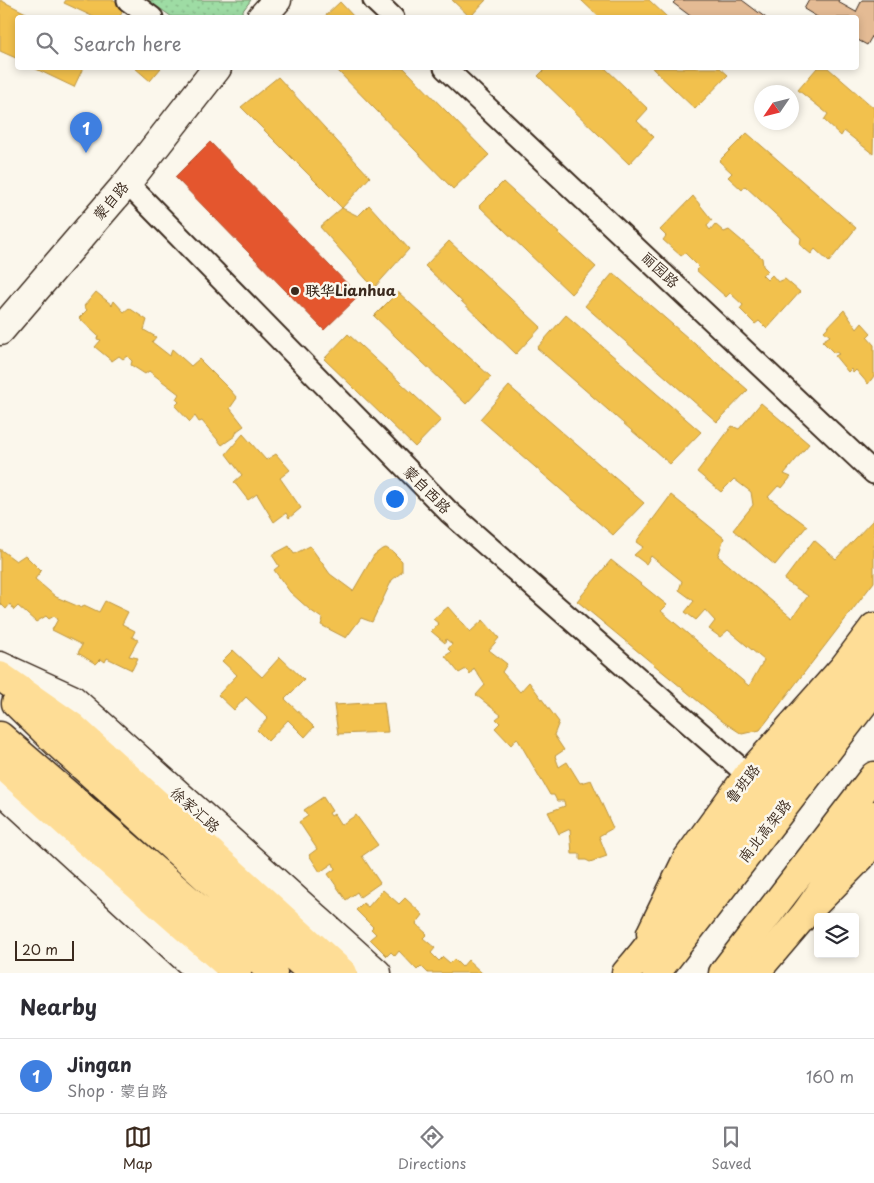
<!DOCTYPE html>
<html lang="en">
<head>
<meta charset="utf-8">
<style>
	:root { --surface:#fff; --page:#f7f7f7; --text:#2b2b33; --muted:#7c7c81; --line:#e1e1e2; --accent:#3b2a1e }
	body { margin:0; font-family:"Playpen Sans","LXGW WenKai TC",sans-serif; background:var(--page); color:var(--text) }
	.controls { position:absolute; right:15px; bottom:15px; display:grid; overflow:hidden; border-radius:5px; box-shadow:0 2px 8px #0003 }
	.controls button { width:45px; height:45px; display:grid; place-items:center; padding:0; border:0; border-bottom:1px solid var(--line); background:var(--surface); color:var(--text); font:25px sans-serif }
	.compass { position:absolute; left:754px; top:85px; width:45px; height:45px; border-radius:50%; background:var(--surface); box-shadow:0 2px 8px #0003; rotate:235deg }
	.scale { position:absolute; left:15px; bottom:12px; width:59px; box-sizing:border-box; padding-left:5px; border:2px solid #3b2a1e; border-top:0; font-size:14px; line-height:18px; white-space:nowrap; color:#3b2a1e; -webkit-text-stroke:4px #fbf7ec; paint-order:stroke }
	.you { position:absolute; left:394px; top:498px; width:18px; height:18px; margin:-12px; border:4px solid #fff; border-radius:50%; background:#1a73e8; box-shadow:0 0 0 8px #1a73e833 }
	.badge { display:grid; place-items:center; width:32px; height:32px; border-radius:50%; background:var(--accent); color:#fff; font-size:16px; font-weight:700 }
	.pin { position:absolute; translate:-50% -41px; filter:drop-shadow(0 1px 2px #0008) }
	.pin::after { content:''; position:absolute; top:26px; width:18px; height:15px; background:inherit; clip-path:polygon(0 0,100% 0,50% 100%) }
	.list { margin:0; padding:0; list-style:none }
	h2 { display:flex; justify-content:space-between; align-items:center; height:65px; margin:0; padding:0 20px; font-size:21px }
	h2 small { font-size:16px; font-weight:400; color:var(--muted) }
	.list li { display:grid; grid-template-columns:32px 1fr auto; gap:15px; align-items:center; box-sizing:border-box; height:75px; padding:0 20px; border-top:1px solid var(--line) }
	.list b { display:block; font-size:19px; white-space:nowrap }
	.list p { margin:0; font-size:16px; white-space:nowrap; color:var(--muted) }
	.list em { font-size:16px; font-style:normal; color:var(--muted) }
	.icon { flex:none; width:28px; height:28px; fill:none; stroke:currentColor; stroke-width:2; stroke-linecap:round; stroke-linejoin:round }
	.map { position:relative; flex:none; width:874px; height:973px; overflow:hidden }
	.search { position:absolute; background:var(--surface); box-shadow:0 2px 8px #0003; left:15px; right:15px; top:15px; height:55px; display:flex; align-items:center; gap:12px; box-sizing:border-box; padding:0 18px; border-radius:5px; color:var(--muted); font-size:19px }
	.sheet { height:140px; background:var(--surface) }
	nav { display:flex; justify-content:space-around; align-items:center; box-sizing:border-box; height:70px; border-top:1px solid var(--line); background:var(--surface); font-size:14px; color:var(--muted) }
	nav a { display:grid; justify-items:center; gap:2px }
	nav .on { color:var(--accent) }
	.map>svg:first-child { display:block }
	.grass { fill:url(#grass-dots); stroke:#6c8361 }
	.homes { fill:#f2c14e; stroke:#bb9440 }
	.shops { fill:#e4572e; stroke:#b14a29 }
	.building { fill:#e4bb94; stroke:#3b2a1e }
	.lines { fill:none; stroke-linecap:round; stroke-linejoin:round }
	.street-casing { stroke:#3b2a1e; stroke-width:25 }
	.secondary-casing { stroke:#3b2a1e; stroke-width:31 }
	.primary-casing { stroke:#3b2a1e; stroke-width:31 }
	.highway-casing { stroke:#3b2a1e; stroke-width:31 }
	.street { stroke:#fbf7ec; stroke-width:21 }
	.secondary { stroke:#fbf7ec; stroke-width:28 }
	.primary { stroke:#fedd96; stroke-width:28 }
	.highway { stroke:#fedd96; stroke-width:28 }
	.poi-dot { fill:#3b2a1e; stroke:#fbf7ec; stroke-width:2 }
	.labels { text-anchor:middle; stroke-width:5; stroke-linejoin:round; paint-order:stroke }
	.street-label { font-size:15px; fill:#3b2a1e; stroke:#fbf7ec }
	.poi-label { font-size:15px; font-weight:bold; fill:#3b2a1e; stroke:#fbf7ec; text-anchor:start }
</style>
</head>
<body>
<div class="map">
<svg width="874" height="973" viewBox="0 0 874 973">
	<defs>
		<pattern id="grass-dots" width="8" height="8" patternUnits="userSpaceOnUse" patternTransform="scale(1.25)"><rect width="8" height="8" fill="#9edca4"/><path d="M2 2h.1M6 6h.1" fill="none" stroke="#89bd8d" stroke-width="1.8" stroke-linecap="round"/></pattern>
	</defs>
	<rect width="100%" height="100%" fill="#fbf7ec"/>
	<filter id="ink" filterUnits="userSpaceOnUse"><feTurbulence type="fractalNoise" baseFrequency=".02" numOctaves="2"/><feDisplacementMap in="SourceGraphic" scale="10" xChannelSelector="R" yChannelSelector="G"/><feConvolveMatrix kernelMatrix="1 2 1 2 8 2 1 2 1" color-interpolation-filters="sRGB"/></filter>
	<g filter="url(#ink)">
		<path class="grass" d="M148,0H251L238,17H172Z"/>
		<path class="homes" d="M0,0L36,18H18V59L0,51Z
			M66,0H114L125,7L119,18H96L64,3Z
			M452,0H486L470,17Z
			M581,0H649L668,18H600Z
			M340,2L355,18H323Z
			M34,68H83L74,87Z
			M135,68H161L150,81Z
			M335,68H404L489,155L453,189Z
			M546,68H605L648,109L637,121L654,137L629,164L538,76Z
			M652,68H720L728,75L695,109Z
			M817,68H828L874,108L873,154L844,131L841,136L824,120L828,114L798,90Z
			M278,77L370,177L342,208L241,107Z
			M747,133L856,228L829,262L815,249L811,254L800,245L801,238L745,186L742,190L728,177L732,173L719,161Z
			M503,182L596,267L571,294L479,206Z
			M693,196L712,220L707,226L710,230L715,224L724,232L729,230L762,258L763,266L768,271L762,275L767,280L772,275L778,282L785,279L800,292L767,329L759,321L755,324L740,309L743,305L730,293L726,297L696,270L699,267L685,253L681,256L663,240L666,236L660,230Z
			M369,205L409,249L374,288L320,227L342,208L358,216Z
			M449,241L541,327L516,354L425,266Z
			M613,273L748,390L717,422L585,306Z
			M96,292L112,305L114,301L124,312L129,308L147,320L144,330L156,337L152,342L170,356L172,349L191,366L199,359L230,390L237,398L230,408L244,426L237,431L235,436L222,445L202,421L199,422L195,416L190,422L175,406L179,402L176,399L179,394L149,371L145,374L131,365L132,361L127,356L123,359L119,356L112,361L95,347L101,340L97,339L98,336L79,318L87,310L84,306Z
			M398,292L491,377L466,404L374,316Z
			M844,310L857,329L862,323L871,333L867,337L874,345V376L868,384L856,370L853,373L851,369L848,372L835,356L839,354L836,352L834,353L822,341L830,336L824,331Z
			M566,315L701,432L670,464L537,348Z
			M348,334L441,420L415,447L324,359Z
			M509,386L644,503L613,535L480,419Z
			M761,403L809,444L784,474L791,477L782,488L778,486L768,497L807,526L775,565L733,530L753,505L751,492L734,479L721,492L697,472L732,426L739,429Z
			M243,434L266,460L276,454L290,470L280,478L301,508L289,518L286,513L274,522L257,494L248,500L234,482L242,475L226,454Z
			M671,495L724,538L718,556L792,618L808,596L784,580L814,540L836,559L874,519V582L760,730L742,734L722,721L577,601L611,560L667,605L661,611L749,686L764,660L728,630L720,637L709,629L715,621L705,610L696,620L685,612L694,601L679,590L682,581L651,556L646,564L634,555L643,547L636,542Z
			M289,546L294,554L310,546L330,574L353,591L374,555L382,549L386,548L393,552L402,561V572L392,580L372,622L361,618L346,638L321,625L323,619L310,610L290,592L274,570L279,566L272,555Z
			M0,549L16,561L25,555L41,571L35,579L56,597L82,608L84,605L99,612L105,601L128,612L122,624L135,631L132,637L138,640L129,656L138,658L132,670L107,658L105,662L101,659L96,664L78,653L82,645L52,630L58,619L54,616L49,619L46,616L36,622L18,606L14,610L10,604L6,609L0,603Z
			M448,607L470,632L483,620L499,638L489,650L507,664L502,672L520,692L529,682L559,722L554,735L564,750L555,756L559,767L567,762L580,783L591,780L613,828L599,836L607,856L590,862L586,860H580V854H572L570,829L559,834L548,812L565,806L564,801H557L554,795H550L517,738L511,745L495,728L500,723L496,719L501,715L476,695L485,685L474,668L470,674L466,669L459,673L445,656L451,652L448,649L452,644L446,639L445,643L431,631L439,624L433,619Z
			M233,650L262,677L280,657L304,680L285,699L314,727L305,737L288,720L268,741L257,730L268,718L246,697L234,710L218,695L237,675L222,661Z
			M384,702L388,732L338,734L334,705Z
			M323,797L332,811L329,813L331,816L334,814L341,825L356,815L378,845L362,856L380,883L360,897L357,892L346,900L328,874L335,869L333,863L320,872L309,855L317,849L299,822L308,816L304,810Z
			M383,890L399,904L405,898L423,915L416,924L427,934L423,938L435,948L431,953L439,961L443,957L450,963L454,959L462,967L468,960L482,973H428L421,966L417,970L399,951L395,956L391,952L387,956L370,939L376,934L371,929L373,927L356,910L363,903L368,907Z"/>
		<path class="shops" d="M210,142L359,296L324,330L175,177Z"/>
		<path class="building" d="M676,0H742L766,18H693L673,3Z
			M809,0H839L838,2L856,12L862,0H874V33L867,45L856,39V18H819L804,9Z"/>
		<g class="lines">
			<defs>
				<path id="street" d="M128,0L152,18
					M374,0L393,18
					M445,68L874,473
					M127,183L449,512L748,775"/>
				<path id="secondary" d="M261,18L277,0
					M0,331L127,183L217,68
					M0,666L72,699L377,973
					M0,788L202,973"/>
				<path id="primary" d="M0,676L73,727L343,973
					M16,703L57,743L312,973
					M0,736L273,973
					M0,763L82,837L237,973
					M651,933L687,859L748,775L844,667L874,627
					M626,973L638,959L655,943
					M755,973L806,913L860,858L874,840"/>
				<path id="highway" d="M806,913L874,815
					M638,959L874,657
					M656,973L874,690
					M723,973L874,776"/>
			</defs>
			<use href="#street" class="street-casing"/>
			<use href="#secondary" class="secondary-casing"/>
			<use href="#primary" class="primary-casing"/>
			<use href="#highway" class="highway-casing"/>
			<use href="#street" class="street"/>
			<use href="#secondary" class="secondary"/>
			<use href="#primary" class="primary"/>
			<use href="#highway" class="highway"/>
		</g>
	</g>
	<circle class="poi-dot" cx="295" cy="291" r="5"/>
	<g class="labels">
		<g class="street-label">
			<text transform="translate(111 201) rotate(-50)" y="5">蒙自路</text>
			<text transform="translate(660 270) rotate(43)" y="5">丽园路</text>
			<text transform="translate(427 490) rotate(45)" y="5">蒙自西路</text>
			<text transform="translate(743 784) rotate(-52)" y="5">鲁班路</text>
			<text transform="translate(195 810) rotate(42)" y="5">徐家汇路</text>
			<text transform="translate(765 831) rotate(-52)" y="5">南北高架路</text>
		</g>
		<g class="poi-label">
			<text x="305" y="296">联华Lianhua</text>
		</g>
	</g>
</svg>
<div class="controls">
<button><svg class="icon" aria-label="layers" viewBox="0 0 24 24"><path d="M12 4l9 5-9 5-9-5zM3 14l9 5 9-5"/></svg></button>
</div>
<svg class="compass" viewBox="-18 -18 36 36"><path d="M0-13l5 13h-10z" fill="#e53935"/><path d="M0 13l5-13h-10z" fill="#7c7c81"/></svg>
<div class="scale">20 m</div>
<div class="you"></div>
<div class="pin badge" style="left:86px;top:153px;background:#3f7fe0">1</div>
<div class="search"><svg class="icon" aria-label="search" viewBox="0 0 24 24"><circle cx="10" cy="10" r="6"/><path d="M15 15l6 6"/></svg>Search here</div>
</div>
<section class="sheet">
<h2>Nearby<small></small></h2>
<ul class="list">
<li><span class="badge" style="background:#3f7fe0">1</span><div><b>Jingan</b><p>Shop · 蒙自路</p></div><em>160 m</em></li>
</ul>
</section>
<nav>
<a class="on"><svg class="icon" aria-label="map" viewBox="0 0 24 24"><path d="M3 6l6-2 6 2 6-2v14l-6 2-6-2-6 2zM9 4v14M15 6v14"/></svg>Map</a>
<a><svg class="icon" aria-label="directions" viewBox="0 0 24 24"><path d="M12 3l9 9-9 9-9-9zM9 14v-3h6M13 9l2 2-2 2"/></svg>Directions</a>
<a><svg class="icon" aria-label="saved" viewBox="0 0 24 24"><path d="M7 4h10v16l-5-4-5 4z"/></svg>Saved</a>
</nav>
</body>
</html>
